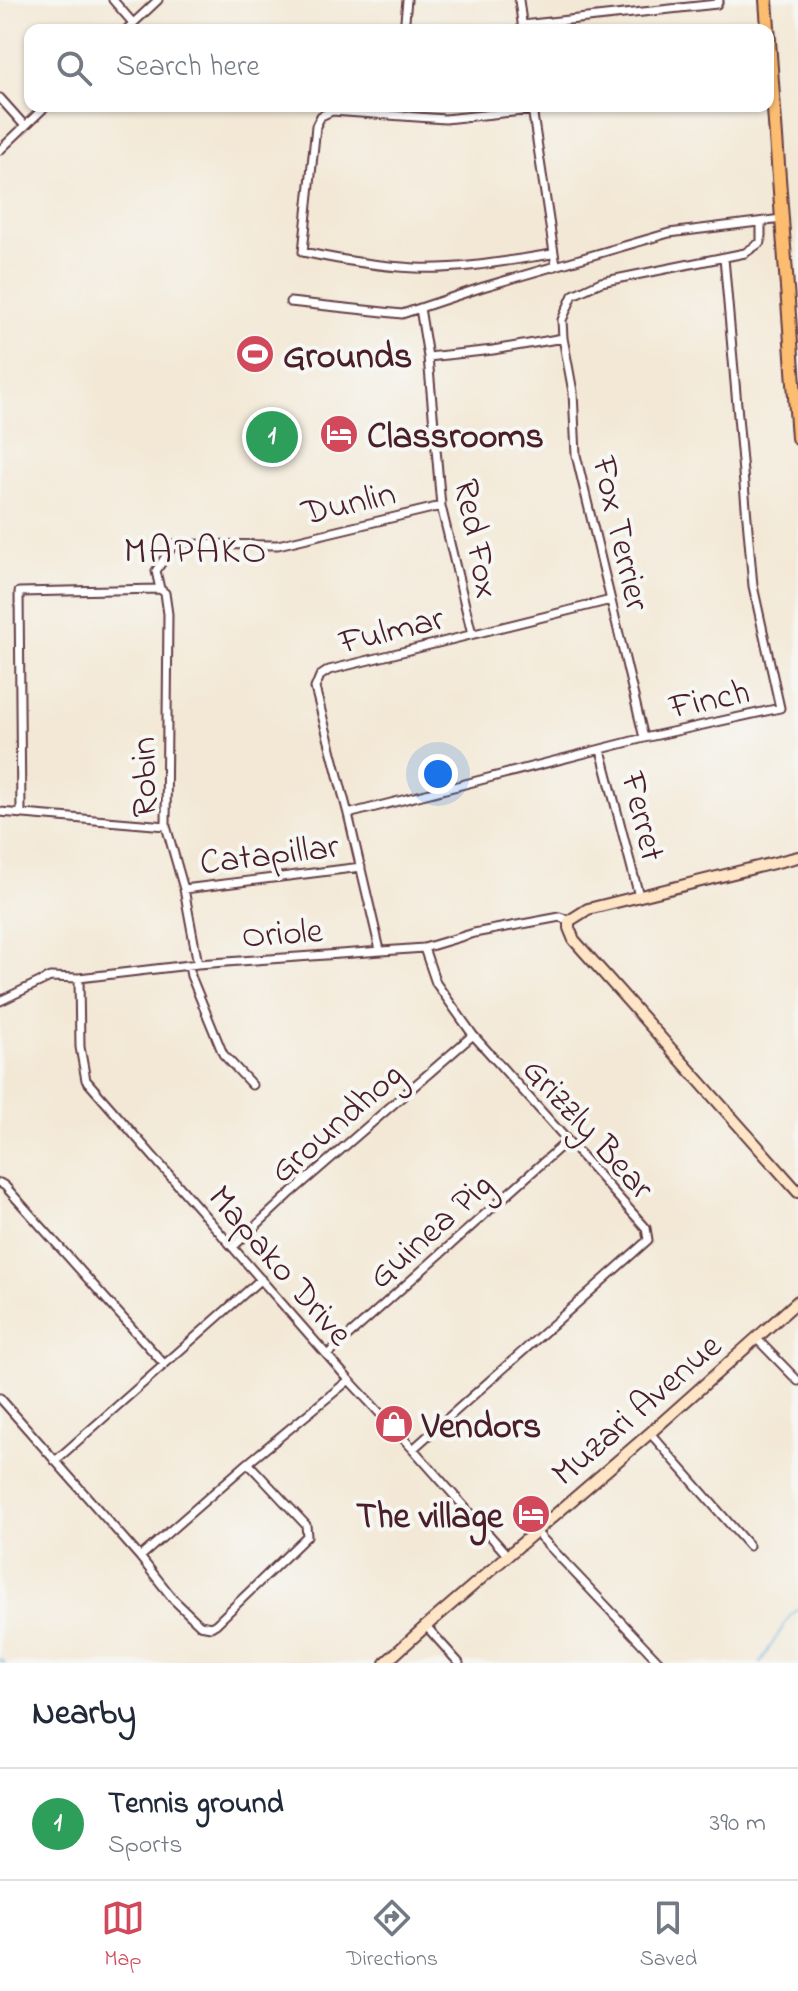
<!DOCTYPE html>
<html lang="en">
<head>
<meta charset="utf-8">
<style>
	:root { --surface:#fff; --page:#f2f2f3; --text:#1f2937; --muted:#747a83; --line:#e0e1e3; --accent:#d1495b }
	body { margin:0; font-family:"Indie Flower",sans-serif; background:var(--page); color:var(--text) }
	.you { position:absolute; left:438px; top:774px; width:28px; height:28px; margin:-20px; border:6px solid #fff; border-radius:50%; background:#1a73e8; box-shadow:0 0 0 12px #1a73e833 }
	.badge { display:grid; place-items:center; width:52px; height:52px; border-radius:50%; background:var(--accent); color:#fff; font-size:26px; font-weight:700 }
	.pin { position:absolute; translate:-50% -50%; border:4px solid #fff; box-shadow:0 2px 8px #0006 }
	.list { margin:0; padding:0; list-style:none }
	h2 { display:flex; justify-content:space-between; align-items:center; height:104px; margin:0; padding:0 32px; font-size:34px }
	h2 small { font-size:26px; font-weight:400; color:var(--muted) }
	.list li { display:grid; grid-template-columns:52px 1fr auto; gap:24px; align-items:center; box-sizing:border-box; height:112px; padding:0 32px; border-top:2px solid var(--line) }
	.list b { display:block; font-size:30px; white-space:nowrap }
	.list p { margin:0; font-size:26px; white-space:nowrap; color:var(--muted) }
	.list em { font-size:26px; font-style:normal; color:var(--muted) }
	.icon { flex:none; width:44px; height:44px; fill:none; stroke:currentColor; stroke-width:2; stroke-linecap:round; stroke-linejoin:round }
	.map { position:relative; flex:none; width:798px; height:1663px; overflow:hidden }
	.search { position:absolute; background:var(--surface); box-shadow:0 2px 6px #0004; left:24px; right:24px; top:24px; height:88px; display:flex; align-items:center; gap:20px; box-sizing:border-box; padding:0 28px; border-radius:16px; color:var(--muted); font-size:30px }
	.sheet { height:216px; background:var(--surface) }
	nav { display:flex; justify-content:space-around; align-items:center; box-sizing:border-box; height:112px; border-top:2px solid var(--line); background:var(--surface); font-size:22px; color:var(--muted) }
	nav a { display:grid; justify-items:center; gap:4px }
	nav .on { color:var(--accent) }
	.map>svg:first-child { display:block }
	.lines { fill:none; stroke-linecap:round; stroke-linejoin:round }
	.stream { stroke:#61adda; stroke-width:2 }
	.street-casing { stroke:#633d44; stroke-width:11 }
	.secondary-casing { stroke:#633d44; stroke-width:14 }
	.highway-casing { stroke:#633d44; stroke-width:16 }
	.street { stroke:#fff; stroke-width:7 }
	.secondary { stroke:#fee5c5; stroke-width:10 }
	.highway { stroke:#fcbd6f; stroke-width:12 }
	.labels { text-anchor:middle; stroke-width:8; stroke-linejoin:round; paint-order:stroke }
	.poi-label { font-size:36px; font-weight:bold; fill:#4a1f2b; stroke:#f6f6f2; text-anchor:start }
	.street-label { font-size:36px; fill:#4a1f2b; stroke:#f6f6f2 }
	.neighbourhood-label { font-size:38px; letter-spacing:2px; fill:#4a1f2b; stroke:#f6f6f2 }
</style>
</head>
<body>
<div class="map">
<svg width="798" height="1663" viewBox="0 0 798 1663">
	<rect width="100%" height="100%" fill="#f6f6f2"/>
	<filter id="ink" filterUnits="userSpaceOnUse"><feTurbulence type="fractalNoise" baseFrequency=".0125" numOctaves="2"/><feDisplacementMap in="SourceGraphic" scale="16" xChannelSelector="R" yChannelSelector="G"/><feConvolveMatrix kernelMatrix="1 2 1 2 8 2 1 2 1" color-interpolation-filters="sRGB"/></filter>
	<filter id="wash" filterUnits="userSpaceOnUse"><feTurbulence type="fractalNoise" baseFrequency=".006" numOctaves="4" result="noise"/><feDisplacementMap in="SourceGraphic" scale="32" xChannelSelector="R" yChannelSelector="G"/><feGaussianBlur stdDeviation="1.8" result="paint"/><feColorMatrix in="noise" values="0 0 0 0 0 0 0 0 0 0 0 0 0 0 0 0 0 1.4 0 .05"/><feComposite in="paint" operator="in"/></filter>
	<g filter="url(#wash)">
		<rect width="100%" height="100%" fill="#f3e8d5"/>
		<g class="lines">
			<path class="stream" d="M0,1659L4,1663
				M760,1663L790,1616L798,1609"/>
		</g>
	</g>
	<g filter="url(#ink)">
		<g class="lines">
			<defs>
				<path id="street" d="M113,0L133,23
					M519,0L523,30
					M522,25L717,4L719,0
					M126,30L158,0
					M404,30L407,0
					M0,98L25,126
					M532,108L556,266
					M532,110L445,119L332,111L321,116L316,126L303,252C340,260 376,266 415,268C460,270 507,261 552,254
					M0,150L46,106
					M290,302L402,314L483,287L669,233L782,219
					M420,308L428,357L441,506L472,634
					M428,357L493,350L563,338
					M644,738L576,455L573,392L563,338L562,320L573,295L601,282L745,253L761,242V222
					M601,750L639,896
					M0,812L166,826
					M21,814L19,592L160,589
					M348,814L644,738L780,708L753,586L724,258
					M184,889L361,867
					M380,950L348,814L315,688L320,676L329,670L611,600
					M198,964L184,889L166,826L168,614L165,593L160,589L156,571L174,544L278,545L441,506
					M189,965L191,976L223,1054L252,1085
					M79,978L80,1047L86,1080L349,1380L413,1449L508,1556
					M0,1001L50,977L79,978L198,964L424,948L474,933L560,917L569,921
					M0,1183L5,1186L164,1364
					M233,1247L292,1192L473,1035
					M757,1339L798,1381
					M327,1355L567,1141
					M0,1398L140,1557L174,1600L200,1625L211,1627L216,1624L307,1536L306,1525L248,1463
					M650,1433L749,1546
					M413,1449L648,1240L646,1228L473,1035L436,983L424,948
					M55,1461L261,1279
					M535,1531L660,1663
					M140,1557L248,1463L349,1380
					M426,1626L459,1663"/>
				<path id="secondary" d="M798,857L588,909L569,921V928L574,940L798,1192
					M385,1663L426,1626L650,1433L798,1301"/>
				<path id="highway" d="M766,0L798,438"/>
			</defs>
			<use href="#street" class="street-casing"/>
			<use href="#secondary" class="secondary-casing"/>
			<use href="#highway" class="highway-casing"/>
			<use href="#street" class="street"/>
			<use href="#secondary" class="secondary"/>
			<use href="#highway" class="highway"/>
		</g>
	</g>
	<defs>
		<symbol id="stadium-disc" viewBox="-11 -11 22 22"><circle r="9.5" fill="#d1495b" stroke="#f6f6f2"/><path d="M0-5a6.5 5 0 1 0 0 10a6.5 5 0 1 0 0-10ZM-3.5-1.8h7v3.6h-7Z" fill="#fff"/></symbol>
		<symbol id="hotel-disc" viewBox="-11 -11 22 22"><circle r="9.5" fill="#d1495b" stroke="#f6f6f2"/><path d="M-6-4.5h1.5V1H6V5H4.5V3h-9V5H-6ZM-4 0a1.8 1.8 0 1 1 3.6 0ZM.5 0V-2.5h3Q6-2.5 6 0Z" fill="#fff"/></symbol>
		<symbol id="shop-disc" viewBox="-11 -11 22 22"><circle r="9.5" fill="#d1495b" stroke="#f6f6f2"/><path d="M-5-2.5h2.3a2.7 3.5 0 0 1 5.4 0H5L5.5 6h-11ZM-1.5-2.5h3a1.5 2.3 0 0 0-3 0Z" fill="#fff"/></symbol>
	</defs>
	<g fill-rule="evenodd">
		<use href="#stadium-disc" x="233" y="332" width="44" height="44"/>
		<use href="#hotel-disc" x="317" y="412" width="44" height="44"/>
		<use href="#shop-disc" x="372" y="1402" width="44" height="44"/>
		<use href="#hotel-disc" x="509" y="1492" width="44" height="44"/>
	</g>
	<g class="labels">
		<g class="poi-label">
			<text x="283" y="367">Grounds</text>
			<text x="367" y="447">Classrooms</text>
			<text x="422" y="1437">Vendors</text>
			<text x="503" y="1527" text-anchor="end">The village</text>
		</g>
		<g class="street-label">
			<text transform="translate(348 501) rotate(-13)" y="13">Dunlin</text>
			<text transform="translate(623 533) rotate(77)" y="13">Fox Terrier</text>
			<text transform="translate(479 538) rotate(79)" y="13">Red Fox</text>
			<text transform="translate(391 628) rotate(-14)" y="13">Fulmar</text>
			<text transform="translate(709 697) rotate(-12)" y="13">Finch</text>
			<text transform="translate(142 777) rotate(-91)" y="13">Robin</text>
			<text transform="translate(645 816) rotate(76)" y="13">Ferret</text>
			<text transform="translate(269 852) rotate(-7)" y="13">Catapillar</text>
			<text transform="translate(282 931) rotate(-4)" y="13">Oriole</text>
			<text transform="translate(335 1121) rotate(-41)" y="13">Groundhog</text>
			<text transform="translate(590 1127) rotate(48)" y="13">Grizzly Bear</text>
			<text transform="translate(429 1229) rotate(-42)" y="13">Guinea Pig</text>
			<text transform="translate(282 1264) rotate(49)" y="13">Mapako Drive</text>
			<text transform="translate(635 1408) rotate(-41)" y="13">Muzari Avenue</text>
		</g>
		<g class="neighbourhood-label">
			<text x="196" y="562">MAPAKO</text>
		</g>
	</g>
</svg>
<div class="you"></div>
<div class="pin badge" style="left:272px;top:437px;background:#2e9e5b">1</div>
<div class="search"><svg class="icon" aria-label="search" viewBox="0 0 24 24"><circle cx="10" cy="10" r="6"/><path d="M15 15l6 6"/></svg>Search here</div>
</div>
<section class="sheet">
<h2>Nearby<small></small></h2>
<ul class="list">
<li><span class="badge" style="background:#2e9e5b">1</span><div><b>Tennis ground</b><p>Sports</p></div><em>390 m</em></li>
</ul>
</section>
<nav>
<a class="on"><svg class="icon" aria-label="map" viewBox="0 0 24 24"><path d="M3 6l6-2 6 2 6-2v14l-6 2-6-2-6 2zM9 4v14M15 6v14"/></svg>Map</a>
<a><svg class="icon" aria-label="directions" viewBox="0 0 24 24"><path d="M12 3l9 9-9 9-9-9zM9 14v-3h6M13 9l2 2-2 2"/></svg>Directions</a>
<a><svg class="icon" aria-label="saved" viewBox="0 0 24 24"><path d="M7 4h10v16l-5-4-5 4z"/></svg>Saved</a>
</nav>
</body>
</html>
